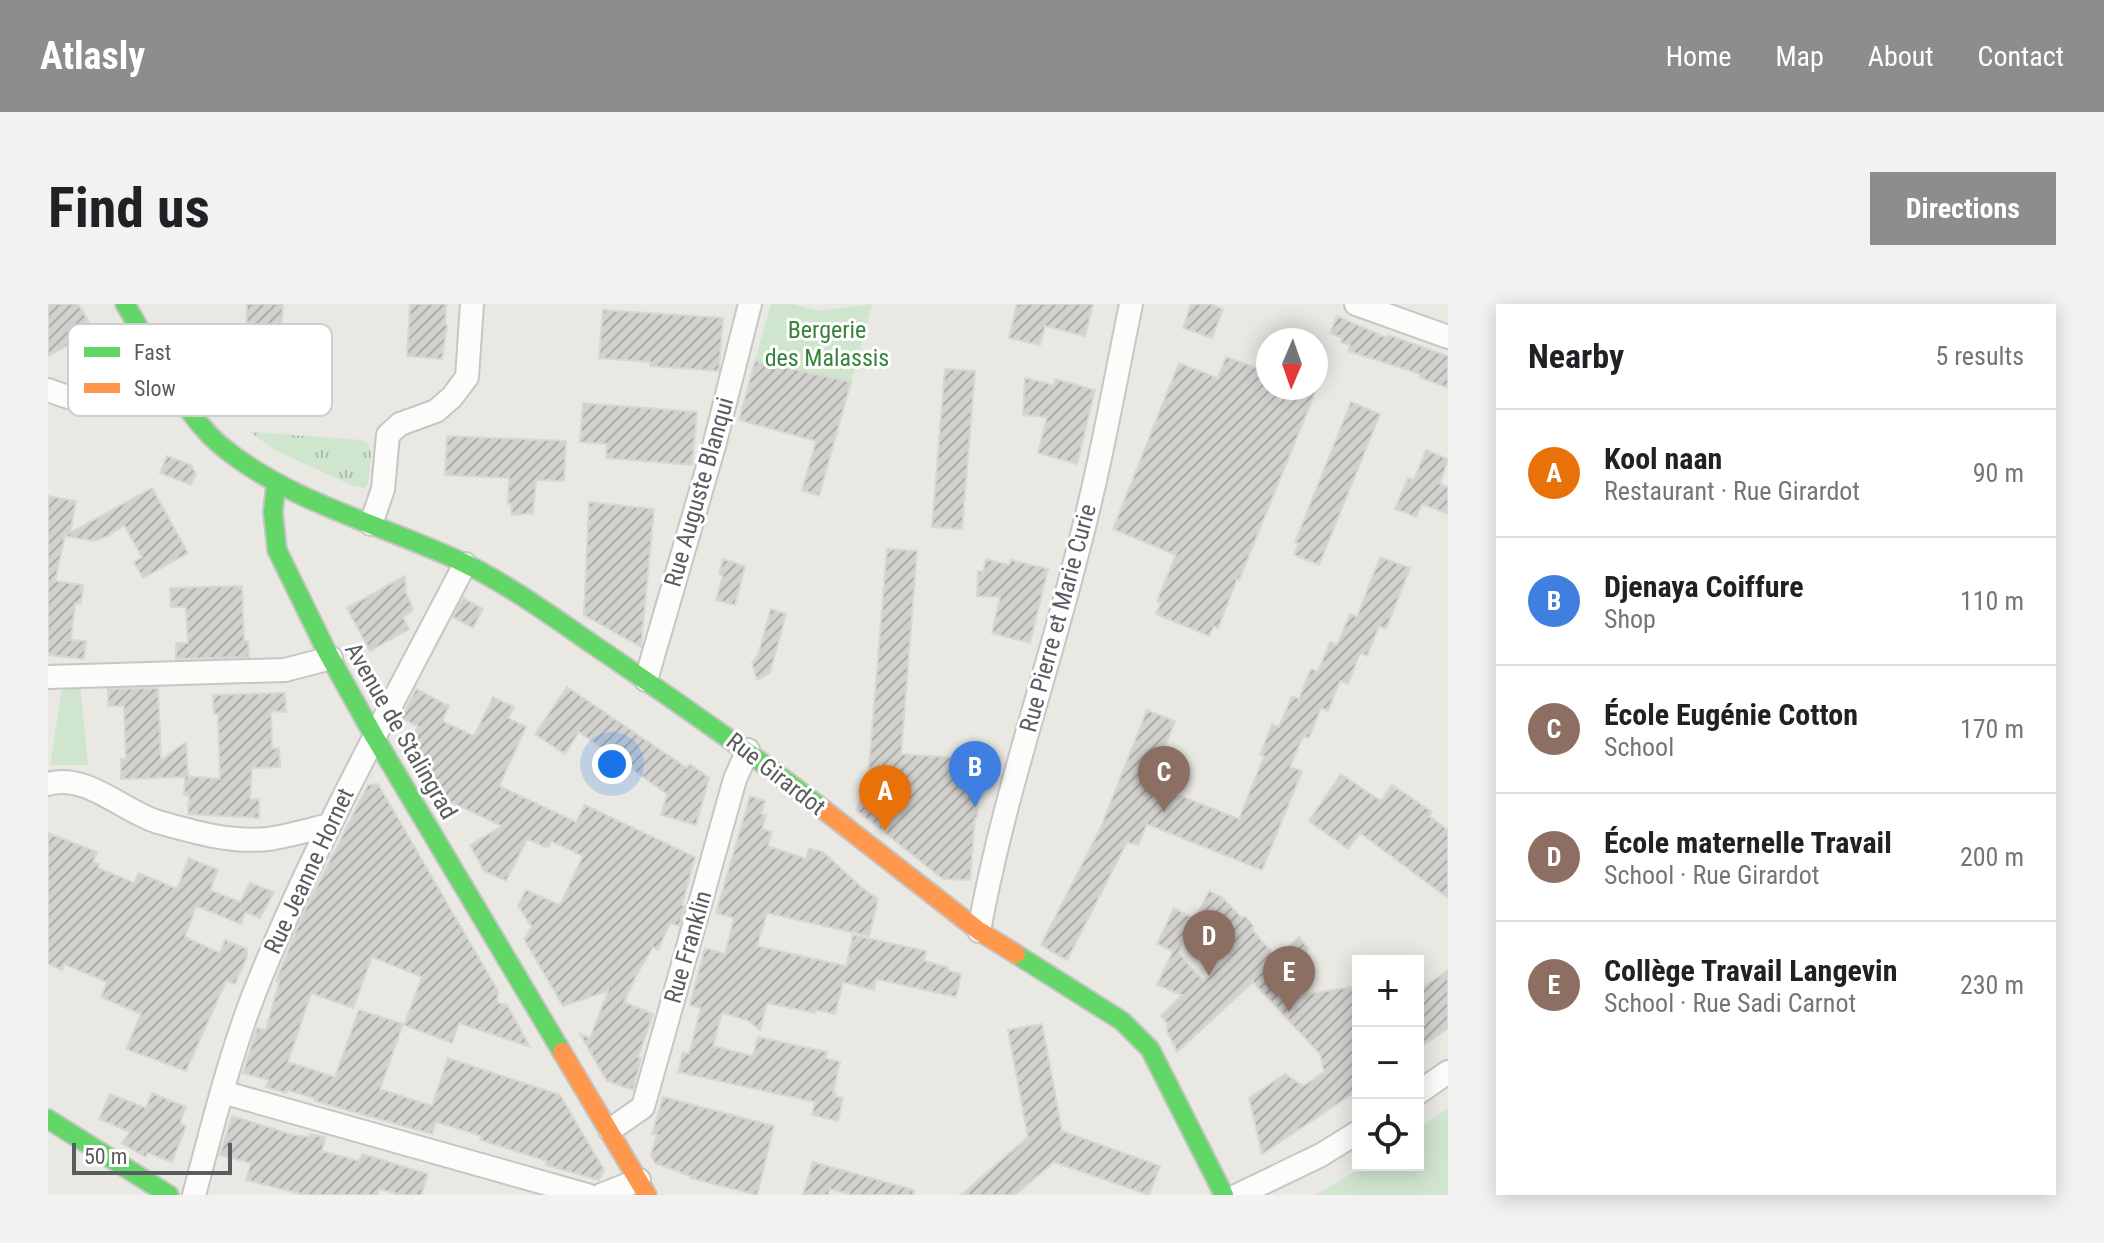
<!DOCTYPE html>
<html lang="en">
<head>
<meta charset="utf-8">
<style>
	:root { --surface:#fff; --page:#f2f2f2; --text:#202124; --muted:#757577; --line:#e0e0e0; --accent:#8b8d8e }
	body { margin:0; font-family:"Roboto Condensed",sans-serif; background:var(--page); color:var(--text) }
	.controls { position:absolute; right:24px; bottom:24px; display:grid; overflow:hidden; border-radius:0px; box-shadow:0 4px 20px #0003 }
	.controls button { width:72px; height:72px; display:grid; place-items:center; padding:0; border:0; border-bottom:2px solid var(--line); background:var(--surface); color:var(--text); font:40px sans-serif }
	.compass { position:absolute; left:1208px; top:24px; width:72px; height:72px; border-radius:50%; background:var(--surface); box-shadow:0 4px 20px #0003; rotate:182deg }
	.scale { position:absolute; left:24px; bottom:20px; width:160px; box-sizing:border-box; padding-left:8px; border:4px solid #595c61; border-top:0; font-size:22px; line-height:28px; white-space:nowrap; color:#595c61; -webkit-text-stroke:6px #fff; paint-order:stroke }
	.you { position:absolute; left:564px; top:460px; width:28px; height:28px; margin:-20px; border:6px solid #fff; border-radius:50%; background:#1a73e8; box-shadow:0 0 0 12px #1a73e833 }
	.badge { display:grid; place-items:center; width:52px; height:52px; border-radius:50%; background:var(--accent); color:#fff; font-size:26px; font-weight:700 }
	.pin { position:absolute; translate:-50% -66px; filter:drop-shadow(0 2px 4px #0008) }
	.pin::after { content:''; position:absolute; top:42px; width:28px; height:24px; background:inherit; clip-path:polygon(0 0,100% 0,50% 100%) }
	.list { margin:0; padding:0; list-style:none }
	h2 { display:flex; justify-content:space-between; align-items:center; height:104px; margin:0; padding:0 32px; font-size:34px }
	h2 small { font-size:26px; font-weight:400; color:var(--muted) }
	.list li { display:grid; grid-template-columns:52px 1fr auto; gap:24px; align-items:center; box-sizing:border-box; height:128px; padding:0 32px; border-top:2px solid var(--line) }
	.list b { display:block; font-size:30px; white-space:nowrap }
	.list p { margin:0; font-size:26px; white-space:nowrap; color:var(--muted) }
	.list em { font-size:26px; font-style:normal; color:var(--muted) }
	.icon { flex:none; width:44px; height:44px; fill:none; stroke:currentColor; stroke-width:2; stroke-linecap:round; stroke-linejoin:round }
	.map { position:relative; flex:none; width:1400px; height:891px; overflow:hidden; border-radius:0px }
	header { display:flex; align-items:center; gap:48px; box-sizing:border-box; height:112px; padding:0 40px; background:var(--accent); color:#fff }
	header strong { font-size:38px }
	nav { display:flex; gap:44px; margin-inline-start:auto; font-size:28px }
	.intro { display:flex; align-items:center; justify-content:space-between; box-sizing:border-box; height:192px; padding:0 48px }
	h1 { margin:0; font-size:56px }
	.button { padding:20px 36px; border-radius:0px; background:var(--accent); color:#fff; font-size:28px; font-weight:700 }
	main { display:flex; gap:48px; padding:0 48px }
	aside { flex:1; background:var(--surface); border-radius:0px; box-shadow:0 4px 20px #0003 }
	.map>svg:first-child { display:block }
	.grass { fill:url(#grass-tufts) }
	.park { fill:#d0e5ce }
	.building { fill:url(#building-hatch); stroke:#d8d7d2; stroke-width:2; fill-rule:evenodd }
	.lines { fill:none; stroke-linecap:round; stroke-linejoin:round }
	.street-casing { stroke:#c6c6c5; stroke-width:26 }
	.fast-casing { stroke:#c5c5c3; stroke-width:22 }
	.slow-casing { stroke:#c5c5c3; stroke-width:22 }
	.street { stroke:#fcfcfb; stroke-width:22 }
	.fast { stroke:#63d668; stroke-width:18 }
	.slow { stroke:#ff974d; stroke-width:18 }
	.labels { text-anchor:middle; stroke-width:6; stroke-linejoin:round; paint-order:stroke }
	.park-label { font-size:24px; fill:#368339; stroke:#fff }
	.street-label { font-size:24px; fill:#595c61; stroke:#fff }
	.key { fill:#fff; stroke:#cdced0; stroke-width:2 }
	.key-label { font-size:22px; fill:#595c61 }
</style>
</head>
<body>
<header>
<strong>Atlasly</strong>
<nav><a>Home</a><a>Map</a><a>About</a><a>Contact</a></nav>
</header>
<div class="intro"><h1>Find us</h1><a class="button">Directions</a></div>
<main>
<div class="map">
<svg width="1400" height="891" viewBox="0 0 1400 891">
	<defs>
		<pattern id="grass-tufts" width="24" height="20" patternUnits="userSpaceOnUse" patternTransform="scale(2)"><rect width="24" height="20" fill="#d0e5ce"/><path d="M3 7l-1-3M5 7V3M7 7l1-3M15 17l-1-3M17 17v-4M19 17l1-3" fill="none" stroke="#acbdab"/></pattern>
		<pattern id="building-hatch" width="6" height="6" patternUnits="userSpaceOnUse" patternTransform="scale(2)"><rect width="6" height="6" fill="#d2d1ce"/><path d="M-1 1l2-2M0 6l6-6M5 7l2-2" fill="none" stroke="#adadab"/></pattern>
	</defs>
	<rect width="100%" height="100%" fill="#e9e8e3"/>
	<path class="grass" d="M202,128L314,136L320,140L323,150L320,180L317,184L305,182L227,146Z"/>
	<path class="park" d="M723,0H745L770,7L824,0L803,78L707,57Z
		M32,377L40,461H2L15,378Z
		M1400,804V891H1268L1317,861H1370V825Z"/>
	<path class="building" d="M0,0H30L50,33L34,42L30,36L0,52Z
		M199,0H235L232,43L249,44L246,87L225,85V90L196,88Z
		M362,0H398L397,19L399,22L394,55L359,52Z
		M969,0H1045L1037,32L997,22L992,41L961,34Z
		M1143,0H1162L1175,5L1164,34L1135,24Z
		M555,6L675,14L671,67L602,62V58L551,54Z
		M1289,12L1339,34L1340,31L1400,52V84L1371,73L1372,70L1300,47L1302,41L1293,38L1294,34L1282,29Z
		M1178,53L1220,68V84H1269L1191,276L1189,275L1170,324L1166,322L1161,332L1108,310L1113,299L1109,297L1128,251L1065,225L1131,59L1170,74Z
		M707,57L803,78L771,192L754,186L768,137L691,116Z
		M897,65L927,67L914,225L884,223Z
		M977,74L1006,81L1007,75L1047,86L1029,160L990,149L999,113L975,111Z
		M1303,98L1332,110L1271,261L1246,251L1251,240L1247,238Z
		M535,99L649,108L644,161L558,154L559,140L532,138Z
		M399,132L518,137L516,177L488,176L485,209L464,211L463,199L460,200L461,174L397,171Z
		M1378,146L1400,155L1392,180L1400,183V210L1374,200L1368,213L1347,205L1360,174L1366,176Z
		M119,152L143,161L148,170L143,181L112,169Z
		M104,184L140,249L95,274L86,258L94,253L76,221L60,232L46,237L17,232L7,277L35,281L33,300L27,299L23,336L38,337L36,355L0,351V192L28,197L22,229Z
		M541,198L606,205L593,343L536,311Z
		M839,245L869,247L853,450L941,456L931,487L929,514H927L922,576L895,575L808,506L820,475Z
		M1332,253L1362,264L1338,325L1331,322L1319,352L1312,349L1300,380L1292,377L1280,407L1273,404L1261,434L1255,432L1242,463L1254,467L1214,566L1099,520L1090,541L1079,538L1019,656L993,641L1053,523L1099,406L1127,417L1102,480L1191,515L1216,452L1212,451L1224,420L1231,423L1244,392L1251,395L1263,365L1270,368L1282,338L1289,341L1302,310L1309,313Z
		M675,255L697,262L687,301L668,296L675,272L671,270Z
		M938,255L961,261L963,256L1000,265L982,339L944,329L952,293L929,292L930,267L935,268Z
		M357,272L358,289L365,306L355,313L361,325L322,347L299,304Z
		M194,282L196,337H200L201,353L128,355V339H140L138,303H123L122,284Z
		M415,294L435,305L425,324L405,313Z
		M723,305L738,310L722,369L709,376L704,359L710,351Z
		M519,383L639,464L642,460L661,474L648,521L613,511L619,490L531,428L517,450L487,430Z
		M110,384L113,456L138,438L140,472L172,475L170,410H166L165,391L237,389L238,408L223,407L224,445L231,444L232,463L204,464L202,495H211V514L140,510L141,492L136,491L137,473L73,475V455H78L76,402H60V385Z
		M368,385L401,402L394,417L426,432L445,393L466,403L460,414L478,423L451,482L528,518L537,501L647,553L634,601L637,602L631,622L622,619L610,646L605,643L589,670L576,698L605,710L590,753L593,754L585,786L559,777L532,730L542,734L560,687L515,702L476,635L484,623L470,602L478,586L512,601L535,552L503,537L500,544L479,535L458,577L436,567L422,541L454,522L394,494L387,483L389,479L364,435L370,422L353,414Z
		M1293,470L1333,497L1344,481L1384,508L1381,512L1400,526V594L1312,529L1300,545L1261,517Z
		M330,480L450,687L449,699L459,701L482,743L411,719L404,739L356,721L374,673L324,653L305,704L263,689L240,758L287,773L311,706L355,720L332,785L384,802L400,754L512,791L556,866L551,876L498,861L499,857L432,836L434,832L388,818L384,830L267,797L266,794L239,786L238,789L218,783L221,776L195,769L209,724L218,726L231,678L228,677L255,610L320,481Z
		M702,492L717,497L713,510L718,511L714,525L724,528L720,542L758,555L761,545L775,548L814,584L830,595L821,632L719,609L709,642L798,662L805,631L878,647L876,657L899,663L902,667L913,670L908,693L828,675L826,686L795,678L787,710L768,706L767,709L719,699L712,726L699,716L674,709L665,742L705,752L710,733L779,748L777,754L792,758L785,788L788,789L787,792L795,794L790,817L764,811L767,798L630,768L635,748L641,750L653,704L642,701L657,644L677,650L686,614L668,609Z
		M0,529L49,548L45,558L51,560L50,564L86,579L91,569L129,585L141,554L170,566L162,586L192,598L202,579L226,588L212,614L197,608L193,620L148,602L137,633L172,649L177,636L199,645V652L187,680L178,677L138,767L78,745L93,710L53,693L59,678L16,660L14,666L0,660Z
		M1161,587L1175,594L1193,613H1198L1205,622V627L1229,654L1251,633L1260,644L1253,659L1258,665L1248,692L1310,682V786L1214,850L1201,794L1237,770L1255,782L1276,768L1272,750L1205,678L1129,748L1119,727L1120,720L1113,712L1134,691L1109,681L1125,647L1109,640L1126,604L1147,615ZM1147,615L1182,652L1155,677L1130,649Z
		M1400,666V724L1370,745V687Z
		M994,720L1014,827L1112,862L1101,891L1006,858L967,891H913L980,833L960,726Z
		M104,789L138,803L132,819L138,822L124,858L100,849L97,853L74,839L82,828L51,815L62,790L98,804Z
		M615,793L726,822L709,891L642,874V872L607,859L603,851L609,831L604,830Z
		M184,812L245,831L261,833L262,830L277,833L274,847L311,857L314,850L380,870L373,891H353L331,885L329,891H257L198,876L203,859L172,851Z
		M765,858L866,886L865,891H804L782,885L780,891H755Z"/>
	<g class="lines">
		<defs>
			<path id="street" d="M1308,0L1400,33
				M0,86C62,109 62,98 117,70
				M323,220L335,185L340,131L352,120L388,107L404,93L419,73L424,0
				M0,373L237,366L283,354
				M598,376L666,142L702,0
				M0,480C39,469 74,507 110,518C145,528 183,539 220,535C241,532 261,526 281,521
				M931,627C954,499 997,376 1029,250C1051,168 1066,83 1083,0
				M174,788L539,891
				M1370,789L1400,768
				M562,826L595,803L687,475L700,446
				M146,891C166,817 184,741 214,670C272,529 347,395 417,260
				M553,891L591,876
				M1190,891L1273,851L1310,828"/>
			<path id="fast" d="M77,0C104,44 133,107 171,140C239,198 336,221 416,259C467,284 513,319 559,350C633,401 706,451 776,506
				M228,179L225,208L229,246L277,344L326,432L514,748
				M968,650L1074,717L1102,745L1176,891
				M0,815L121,891"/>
			<path id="slow" d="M776,506L931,627L968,650
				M514,748L599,891"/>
		</defs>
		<use href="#street" class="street-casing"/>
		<use href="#fast" class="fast-casing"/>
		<use href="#slow" class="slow-casing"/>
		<use href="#street" class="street"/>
		<use href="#fast" class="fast"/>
		<use href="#slow" class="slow"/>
	</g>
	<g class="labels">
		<g class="park-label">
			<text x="779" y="34">Bergerie<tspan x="779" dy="28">des Malassis</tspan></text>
		</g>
		<g class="street-label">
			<text transform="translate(651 188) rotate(-74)" y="8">Rue Auguste Blanqui</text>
			<text transform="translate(1010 314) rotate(-75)" y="8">Rue Pierre et Marie Curie</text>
			<text transform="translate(353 427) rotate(60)" y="8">Avenue de Stalingrad</text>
			<text transform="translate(728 470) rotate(38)" y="8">Rue Girardot</text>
			<text transform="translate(261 567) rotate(-65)" y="8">Rue Jeanne Hornet</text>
			<text transform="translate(640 643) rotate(-74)" y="8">Rue Franklin</text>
		</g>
	</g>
	<rect x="20" y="20" width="264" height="92" rx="12" class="key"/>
	<rect x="36" y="43" width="36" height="10" fill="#63d668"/>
	<rect x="36" y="79" width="36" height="10" fill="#ff974d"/>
	<g class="key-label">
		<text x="86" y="56">Fast</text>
		<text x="86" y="92">Slow</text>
	</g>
</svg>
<div class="controls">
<button>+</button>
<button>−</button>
<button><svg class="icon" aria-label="locate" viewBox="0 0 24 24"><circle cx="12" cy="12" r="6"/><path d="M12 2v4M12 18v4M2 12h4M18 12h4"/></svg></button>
</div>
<svg class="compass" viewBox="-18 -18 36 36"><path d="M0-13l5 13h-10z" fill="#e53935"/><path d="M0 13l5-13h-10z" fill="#757577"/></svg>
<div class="scale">50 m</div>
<div class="you"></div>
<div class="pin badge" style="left:837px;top:527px;background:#e8710a">A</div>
<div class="pin badge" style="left:927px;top:503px;background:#3f7fe0">B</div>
<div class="pin badge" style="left:1116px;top:508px;background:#8d6e63">C</div>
<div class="pin badge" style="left:1161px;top:672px;background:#8d6e63">D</div>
<div class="pin badge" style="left:1241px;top:708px;background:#8d6e63">E</div>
</div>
<aside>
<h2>Nearby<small>5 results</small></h2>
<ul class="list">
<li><span class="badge" style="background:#e8710a">A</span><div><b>Kool naan</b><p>Restaurant · Rue Girardot</p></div><em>90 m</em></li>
<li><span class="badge" style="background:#3f7fe0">B</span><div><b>Djenaya Coiffure</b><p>Shop</p></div><em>110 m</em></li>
<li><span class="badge" style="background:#8d6e63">C</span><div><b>École Eugénie Cotton</b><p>School</p></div><em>170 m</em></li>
<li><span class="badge" style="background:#8d6e63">D</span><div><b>École maternelle Travail</b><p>School · Rue Girardot</p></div><em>200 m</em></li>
<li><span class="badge" style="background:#8d6e63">E</span><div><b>Collège Travail Langevin</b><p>School · Rue Sadi Carnot</p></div><em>230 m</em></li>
</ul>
</aside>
</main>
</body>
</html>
